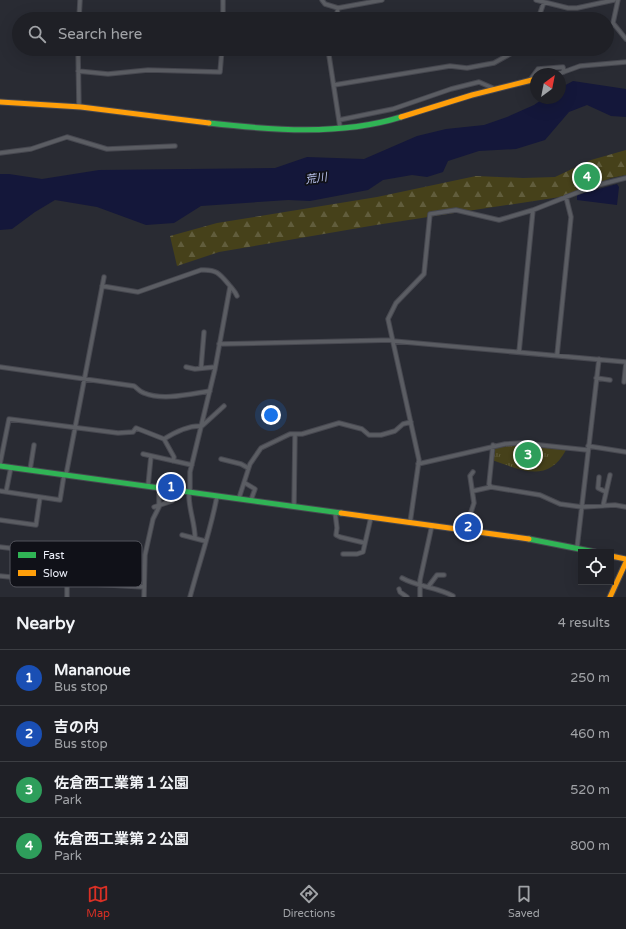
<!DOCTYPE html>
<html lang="en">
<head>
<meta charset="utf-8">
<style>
	:root { --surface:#1f2026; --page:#2c2d32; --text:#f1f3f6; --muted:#a1a3a7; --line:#3c3e43; --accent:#d93025 }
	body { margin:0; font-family:"Varela Round","Noto Sans JP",sans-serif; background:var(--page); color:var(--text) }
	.controls { position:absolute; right:12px; bottom:12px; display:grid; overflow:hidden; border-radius:0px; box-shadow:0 4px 16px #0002 }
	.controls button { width:36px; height:36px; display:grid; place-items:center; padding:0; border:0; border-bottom:1px solid var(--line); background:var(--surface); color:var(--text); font:20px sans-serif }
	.compass { position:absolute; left:530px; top:68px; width:36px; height:36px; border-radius:50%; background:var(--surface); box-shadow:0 4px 16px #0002; rotate:32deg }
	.you { position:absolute; left:271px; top:415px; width:14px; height:14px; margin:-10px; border:3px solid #fff; border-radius:50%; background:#1a73e8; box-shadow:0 0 0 6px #1a73e833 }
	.badge { display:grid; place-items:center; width:26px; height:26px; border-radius:50%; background:var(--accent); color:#fff; font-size:13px; font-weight:700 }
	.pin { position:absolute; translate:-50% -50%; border:2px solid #fff; box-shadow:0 1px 4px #0006 }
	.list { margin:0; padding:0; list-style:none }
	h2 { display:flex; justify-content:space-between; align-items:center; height:52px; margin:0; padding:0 16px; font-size:17px }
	h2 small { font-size:13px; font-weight:400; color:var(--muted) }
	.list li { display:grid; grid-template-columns:26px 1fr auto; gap:12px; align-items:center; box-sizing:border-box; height:56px; padding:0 16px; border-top:1px solid var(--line) }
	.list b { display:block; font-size:15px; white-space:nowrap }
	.list p { margin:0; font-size:13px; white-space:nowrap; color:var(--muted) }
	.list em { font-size:13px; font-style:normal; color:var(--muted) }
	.icon { flex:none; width:22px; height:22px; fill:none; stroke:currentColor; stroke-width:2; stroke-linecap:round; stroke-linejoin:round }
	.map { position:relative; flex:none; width:626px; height:597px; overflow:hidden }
	.search { position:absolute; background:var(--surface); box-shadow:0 4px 16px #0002; left:12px; right:12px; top:12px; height:44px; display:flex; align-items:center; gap:10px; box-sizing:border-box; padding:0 14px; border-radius:22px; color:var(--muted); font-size:15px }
	.sheet { height:276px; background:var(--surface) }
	nav { display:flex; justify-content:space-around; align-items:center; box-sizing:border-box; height:56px; border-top:1px solid var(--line); background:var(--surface); font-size:11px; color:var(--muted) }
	nav a { display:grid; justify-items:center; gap:2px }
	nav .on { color:var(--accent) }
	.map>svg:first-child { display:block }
	.grass { fill:url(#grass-tufts) }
	.forest { fill:url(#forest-firs) }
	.water { fill:#14173a }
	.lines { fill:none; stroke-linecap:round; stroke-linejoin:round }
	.street-casing { stroke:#474850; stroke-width:5.5 }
	.fast-casing { stroke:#474850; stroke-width:7 }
	.slow-casing { stroke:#474850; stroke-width:7 }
	.street { stroke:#5b5d63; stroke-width:3.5 }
	.fast { stroke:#30b455; stroke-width:5 }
	.slow { stroke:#ff9f0a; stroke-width:5 }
	.labels { text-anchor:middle; stroke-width:3.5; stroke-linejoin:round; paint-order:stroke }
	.water-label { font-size:11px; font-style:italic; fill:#bfc8f3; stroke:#101118 }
	.key { fill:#101118; stroke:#53545c; stroke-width:1 }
	.key-label { font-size:11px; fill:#eff2fc }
</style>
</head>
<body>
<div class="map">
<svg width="626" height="597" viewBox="0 0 626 597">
	<defs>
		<pattern id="grass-tufts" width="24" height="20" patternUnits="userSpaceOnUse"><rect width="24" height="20" fill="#46411a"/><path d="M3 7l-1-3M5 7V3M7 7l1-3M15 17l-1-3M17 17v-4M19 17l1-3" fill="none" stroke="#615d3c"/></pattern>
		<pattern id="forest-firs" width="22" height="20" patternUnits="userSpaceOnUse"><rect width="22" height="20" fill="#46411a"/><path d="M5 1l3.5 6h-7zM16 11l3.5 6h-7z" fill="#615d3c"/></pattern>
	</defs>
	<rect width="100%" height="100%" fill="#292b33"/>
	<path class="grass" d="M522,444L566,449V450C548,484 521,470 492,460L493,446Z"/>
	<path class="forest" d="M626,150V175L611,178L571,195L560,197L376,225L219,252L177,266L170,236L217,223L377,197L476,176L523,178L555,177L591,160Z"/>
	<path class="water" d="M573,81L626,89V117L611,116L587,105L569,112L545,140L516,149L479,151L448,161L443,172L427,177L412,175L383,180L368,190L310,201L288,200L201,206L174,223L146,225L97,207L55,200L35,212L12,229L0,230V174H9L42,179L99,170L275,168L307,157L364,159L417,136L446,129L484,125L507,117L534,105L544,98H560V88Z
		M617,184L619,187L617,205L577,200V195Z"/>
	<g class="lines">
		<defs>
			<path id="street" d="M322,0L325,4L338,8L336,19
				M536,0L568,8H577L614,0
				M618,0L613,23L626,39
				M338,8L382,0
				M79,19L80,0
				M223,19V0
				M538,19L544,2
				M78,49L79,107
				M328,49L340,127
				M78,71L108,74L148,70L220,72L222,49
				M558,74L580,66L626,62
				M530,80L538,69L563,67L564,72
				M334,85L450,66L467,68L494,63L519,49
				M339,120L393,109L451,89L479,82L495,89
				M0,153L31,149L67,137L107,149L175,146
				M102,286L138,292L201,270C217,269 220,274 230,286C233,290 235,291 237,296
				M393,341L626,362
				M219,344L393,340
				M519,352L533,210
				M557,355L571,217L566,197
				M0,367L134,386C137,388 140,392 144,393C163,401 190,394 210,391
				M186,367L195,369L215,367
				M201,368L204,332
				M596,378L610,380
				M624,382L626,363
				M164,439C175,432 188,425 202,426L224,406
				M493,445L489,484L491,487L540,495L560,504L582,507L615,505L626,507
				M588,446L626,452
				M143,454L192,465
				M221,459L241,464L248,468
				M0,464L9,419L118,433L133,432L136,428L164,439L174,457L173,461
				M418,464L505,444L521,443L587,450
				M30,470L34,445
				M66,475L104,277
				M599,477L598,488L606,492
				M245,483L255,489L251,500
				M148,486L151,456
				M0,491L60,500L64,475
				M473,491L491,487
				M6,492L11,467
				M189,492C188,508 195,522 195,538
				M190,492V472L215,369L230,287
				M239,498L250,464L261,448L290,434H302L339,423L362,429L369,435H381L395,431L403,424L411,422
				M294,506L295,435
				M603,506L610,475
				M154,507L172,501L174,490
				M335,512L337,528L336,535L340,537L365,543
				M0,520L36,525L40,497
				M410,523L419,460L388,319L396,303L424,274L430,214L456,210L499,220L533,210L594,186L626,178
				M465,530L474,503L470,476L473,472
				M182,535L205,541
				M0,547L17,549L28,556
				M577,548L599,359
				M343,554H357L363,552L371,517
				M0,576L32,579L41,581L144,587
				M402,578C418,587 437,587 453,596
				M428,587L437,575H444
				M399,589L400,592L407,597
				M67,597V583
				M144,597L145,555L153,519L159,507V488
				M190,597C199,563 211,530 217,496
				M420,597V580L432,525"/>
			<path id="fast" d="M209,123C271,130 340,136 401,117
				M0,466L341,513
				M529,539L595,552"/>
			<path id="slow" d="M0,102L81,107L209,123
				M401,117L472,95L536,79
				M341,513L529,539
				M611,556L626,559
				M610,597L626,562"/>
		</defs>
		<use href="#street" class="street-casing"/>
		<use href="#fast" class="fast-casing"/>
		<use href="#slow" class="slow-casing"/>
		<use href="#street" class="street"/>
		<use href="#fast" class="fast"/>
		<use href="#slow" class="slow"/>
	</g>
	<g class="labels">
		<g class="water-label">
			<text transform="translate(316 178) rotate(-8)" y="4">荒川</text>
		</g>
	</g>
	<rect x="10" y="541" width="132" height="46" rx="6" class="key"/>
	<rect x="18" y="552" width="18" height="6" fill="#30b455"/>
	<rect x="18" y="570" width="18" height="6" fill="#ff9f0a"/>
	<g class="key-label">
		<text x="43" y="559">Fast</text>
		<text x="43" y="577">Slow</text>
	</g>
</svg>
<div class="controls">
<button><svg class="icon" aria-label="locate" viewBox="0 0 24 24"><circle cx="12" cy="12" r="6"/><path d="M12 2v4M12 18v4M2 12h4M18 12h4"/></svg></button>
</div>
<svg class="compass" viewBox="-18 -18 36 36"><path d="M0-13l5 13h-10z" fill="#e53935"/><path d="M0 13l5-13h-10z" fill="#a1a3a7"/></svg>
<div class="you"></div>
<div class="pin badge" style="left:171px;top:487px;background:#1a4fb4">1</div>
<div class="pin badge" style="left:468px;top:527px;background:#1a4fb4">2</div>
<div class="pin badge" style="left:528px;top:455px;background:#2e9e5b">3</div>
<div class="pin badge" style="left:587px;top:177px;background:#2e9e5b">4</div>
<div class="search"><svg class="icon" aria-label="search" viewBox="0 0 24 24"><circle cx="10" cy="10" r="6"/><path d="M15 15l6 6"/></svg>Search here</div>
</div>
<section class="sheet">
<h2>Nearby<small>4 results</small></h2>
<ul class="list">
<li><span class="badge" style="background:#1a4fb4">1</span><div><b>Mananoue</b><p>Bus stop</p></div><em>250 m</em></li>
<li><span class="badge" style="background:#1a4fb4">2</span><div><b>吉の内</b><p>Bus stop</p></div><em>460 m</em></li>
<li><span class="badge" style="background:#2e9e5b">3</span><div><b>佐倉西工業第１公園</b><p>Park</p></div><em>520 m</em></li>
<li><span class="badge" style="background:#2e9e5b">4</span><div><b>佐倉西工業第２公園</b><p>Park</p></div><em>800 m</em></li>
</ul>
</section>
<nav>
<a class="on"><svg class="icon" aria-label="map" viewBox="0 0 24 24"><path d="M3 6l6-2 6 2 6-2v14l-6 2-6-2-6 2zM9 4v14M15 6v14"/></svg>Map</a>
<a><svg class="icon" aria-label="directions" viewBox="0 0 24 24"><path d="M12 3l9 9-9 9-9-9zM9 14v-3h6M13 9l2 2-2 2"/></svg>Directions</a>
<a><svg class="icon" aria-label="saved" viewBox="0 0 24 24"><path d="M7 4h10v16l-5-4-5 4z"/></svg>Saved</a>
</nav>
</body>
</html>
